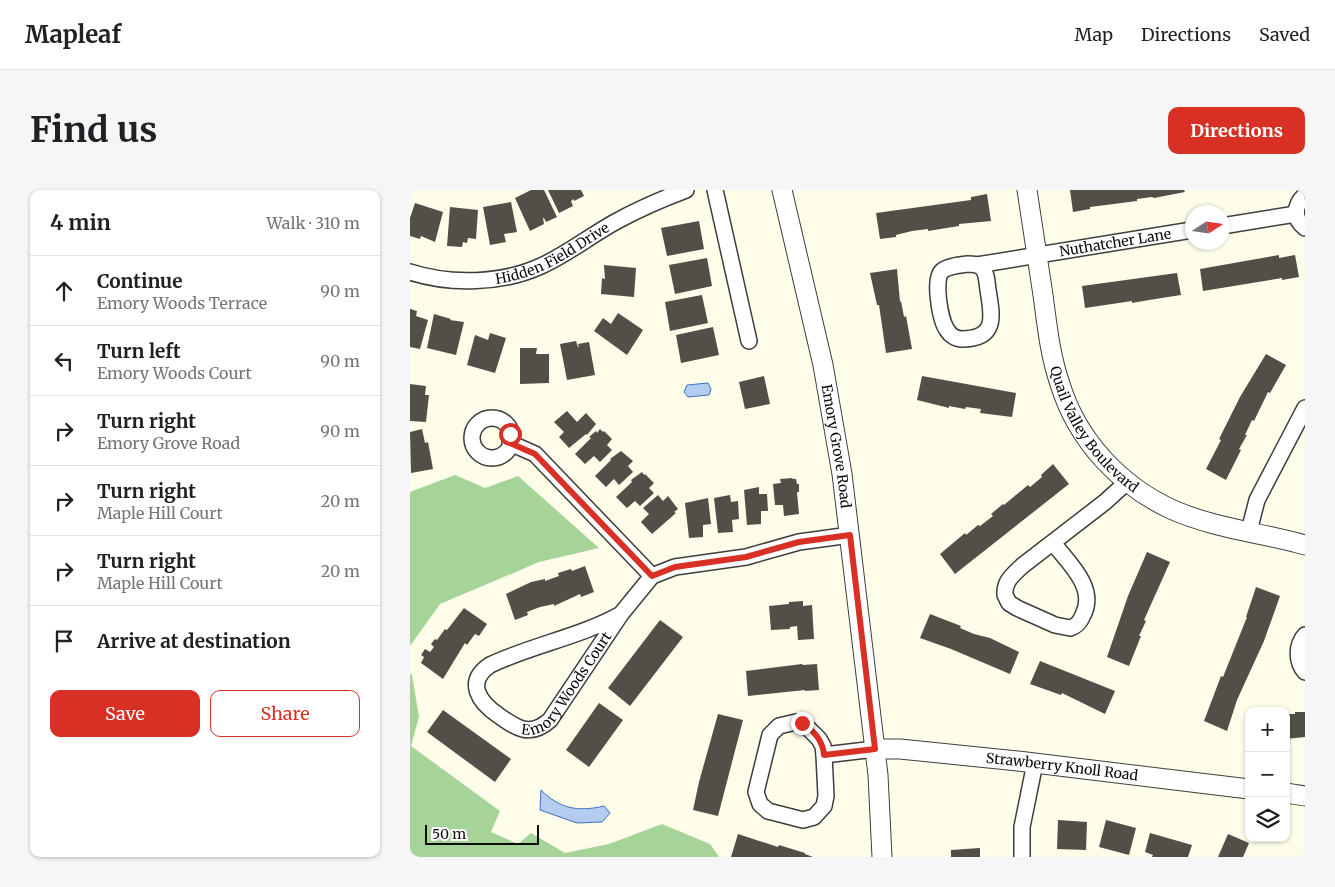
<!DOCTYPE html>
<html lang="en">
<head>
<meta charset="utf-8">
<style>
	:root { --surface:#fff; --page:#f6f6f6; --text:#202124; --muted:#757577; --line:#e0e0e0; --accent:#d93025 }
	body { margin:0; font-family:Merriweather,serif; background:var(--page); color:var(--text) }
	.controls { position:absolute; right:15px; bottom:15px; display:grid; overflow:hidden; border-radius:10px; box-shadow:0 1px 4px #0004 }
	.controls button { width:45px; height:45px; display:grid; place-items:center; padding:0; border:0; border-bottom:1px solid var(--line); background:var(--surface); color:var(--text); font:25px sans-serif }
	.compass { position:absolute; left:775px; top:15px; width:45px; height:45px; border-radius:50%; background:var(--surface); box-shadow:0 1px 4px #0004; rotate:78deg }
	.scale { position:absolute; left:15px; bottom:12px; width:114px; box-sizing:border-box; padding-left:5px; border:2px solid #0b0b0b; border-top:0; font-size:14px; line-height:18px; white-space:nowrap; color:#0b0b0b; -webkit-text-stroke:4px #fff; paint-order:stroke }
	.stop { position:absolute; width:15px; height:15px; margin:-11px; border:4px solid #d93025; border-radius:50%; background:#fff }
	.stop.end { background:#d93025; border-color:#fff; box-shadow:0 1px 5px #0008 }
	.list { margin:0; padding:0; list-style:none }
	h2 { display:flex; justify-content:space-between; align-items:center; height:65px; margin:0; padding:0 20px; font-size:21px }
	h2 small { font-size:16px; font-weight:400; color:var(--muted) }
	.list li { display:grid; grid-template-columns:32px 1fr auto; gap:15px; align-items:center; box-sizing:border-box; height:70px; padding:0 20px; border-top:1px solid var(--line) }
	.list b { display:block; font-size:19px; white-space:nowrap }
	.list p { margin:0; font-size:16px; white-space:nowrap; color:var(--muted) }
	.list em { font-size:16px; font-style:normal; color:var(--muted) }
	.actions { display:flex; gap:10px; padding:15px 20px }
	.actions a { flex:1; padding:11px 0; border:1px solid var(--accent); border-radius:10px; text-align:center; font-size:18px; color:var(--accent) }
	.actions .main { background:var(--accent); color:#fff }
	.icon { flex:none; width:28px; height:28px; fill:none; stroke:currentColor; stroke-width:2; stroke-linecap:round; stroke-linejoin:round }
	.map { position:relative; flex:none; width:895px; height:667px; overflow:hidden; border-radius:10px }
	header { display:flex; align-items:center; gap:30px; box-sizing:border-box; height:70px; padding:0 25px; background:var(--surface); border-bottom:1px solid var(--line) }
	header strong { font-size:24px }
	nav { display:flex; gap:28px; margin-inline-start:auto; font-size:18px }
	.intro { display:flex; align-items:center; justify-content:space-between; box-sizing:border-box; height:120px; padding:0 30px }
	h1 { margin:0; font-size:35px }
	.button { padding:12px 22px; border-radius:10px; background:var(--accent); color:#fff; font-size:18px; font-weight:700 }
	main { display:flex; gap:30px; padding:0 30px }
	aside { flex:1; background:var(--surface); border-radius:10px; box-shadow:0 1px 4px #0004 }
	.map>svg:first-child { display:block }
	.forest { fill:#a5d398 }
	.water { fill:#b3ccf0; stroke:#4171c0 }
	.building { fill:#524e48 }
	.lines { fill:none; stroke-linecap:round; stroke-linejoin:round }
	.minor-casing { stroke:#3e3e3e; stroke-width:18 }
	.tertiary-casing { stroke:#3e3e3e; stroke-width:21 }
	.minor { stroke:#fff; stroke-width:15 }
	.tertiary { stroke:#fff; stroke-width:19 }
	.route { stroke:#d93025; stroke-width:6 }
	.labels { text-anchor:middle; stroke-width:5; stroke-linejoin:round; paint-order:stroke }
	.street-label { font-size:14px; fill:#0b0b0b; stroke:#fff }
</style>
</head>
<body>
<header>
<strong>Mapleaf</strong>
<nav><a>Map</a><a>Directions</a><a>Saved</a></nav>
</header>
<div class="intro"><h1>Find us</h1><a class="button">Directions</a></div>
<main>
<aside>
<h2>4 min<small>Walk · 310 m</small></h2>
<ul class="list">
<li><svg class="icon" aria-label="ahead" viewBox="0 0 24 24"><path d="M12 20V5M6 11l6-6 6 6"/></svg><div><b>Continue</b><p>Emory Woods Terrace</p></div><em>90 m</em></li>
<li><svg class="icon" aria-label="left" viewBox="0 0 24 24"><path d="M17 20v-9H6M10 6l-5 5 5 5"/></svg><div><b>Turn left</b><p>Emory Woods Court</p></div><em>90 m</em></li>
<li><svg class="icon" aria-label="right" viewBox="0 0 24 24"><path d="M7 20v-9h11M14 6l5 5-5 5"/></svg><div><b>Turn right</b><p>Emory Grove Road</p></div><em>90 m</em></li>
<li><svg class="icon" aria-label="right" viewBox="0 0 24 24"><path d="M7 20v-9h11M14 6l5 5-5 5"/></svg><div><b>Turn right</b><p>Maple Hill Court</p></div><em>20 m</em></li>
<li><svg class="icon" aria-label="right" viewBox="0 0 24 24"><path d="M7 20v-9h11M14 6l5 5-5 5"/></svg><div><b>Turn right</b><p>Maple Hill Court</p></div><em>20 m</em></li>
<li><svg class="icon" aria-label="arrive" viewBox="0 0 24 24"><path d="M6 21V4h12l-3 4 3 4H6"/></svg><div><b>Arrive at destination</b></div></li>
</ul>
<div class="actions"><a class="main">Save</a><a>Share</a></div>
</aside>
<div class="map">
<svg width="895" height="667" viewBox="0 0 895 667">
	<rect width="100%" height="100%" fill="#fdfdea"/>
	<path class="forest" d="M45,285L75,298L108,286L189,358L129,372L30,414L0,456V302Z
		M0,483L2,485L9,527L1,556L90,621L81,642L108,654L121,643L155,663L199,654L252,634L300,654L309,667H0Z"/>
	<path class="water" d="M298,193L301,199L299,205L278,207L274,202L277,195Z
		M131,600C150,619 168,622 194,616L200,623L192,632L167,633L130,620Z"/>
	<path class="building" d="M121,0H134L147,27L136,32L134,28H133L134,34L120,41L105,8Z
		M138,0H171L174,6L164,11V9L161,11L163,16L149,23Z
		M660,0H774L775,2L744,8L742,7L727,9V11L680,17V19L663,22Z
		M577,4L581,31L549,34V36L518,41V39L502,41L486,45V47L470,49L466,23L561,10V7Z
		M101,12L107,42L94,44L96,52L80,55L73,17Z
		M5,13L33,22L25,52L11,46L10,49L0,46V28Z
		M40,17L68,20L66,49L58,48L57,53L53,52L52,57L37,56Z
		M289,31L294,59L257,66L251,38Z
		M869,65V68L885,65L889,87L872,90V88L793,101L790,79Z
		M297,68L302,96L265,104L259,75Z
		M194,75L226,78L224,107L191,104L192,88L195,89Z
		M487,79L490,112L491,111L494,127L496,126L502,159L476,163L469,115H467L460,83Z
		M767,83L771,105L739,110L722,113V111L675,118L672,96Z
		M292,105L298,133L260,141L255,112Z
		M0,119L7,121L6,126L18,130L10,159L0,157Z
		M208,123L233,140L217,165L184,141L193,128L201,134Z
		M24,124L41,129L40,130L54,132L46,165L17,158Z
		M303,137L309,165L271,173L266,145Z
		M80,143L96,148L85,183L57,175L65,145L78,150Z
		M166,151L168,157H169L168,154L179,152L185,185L157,190L150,154Z
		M110,158H127L126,164H139V193L110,194Z
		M856,164L876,175L860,203L858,202L844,231L842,230L835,245H837L829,259L831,260L816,290L796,279L811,250L809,249L830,207Z
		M354,186L360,214L335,219L329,192Z
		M512,186L606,203L602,227L570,223L571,219L556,217L555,219L539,216V218L507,210Z
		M0,194L16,196L15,205H19L16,232L0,231Z
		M157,221L167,232L176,223L186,234L177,245L176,244L159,258L149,247L154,242L144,232Z
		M12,239L15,253L18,252L23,279L1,283L0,242Z
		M190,239L193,242L194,241L202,249L197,255L202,260L190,272L184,266L175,274L165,264L181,248L179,247L186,241L187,243Z
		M211,261L223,271L218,276L223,282L209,295L204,289L196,297L185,286L201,270L200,269Z
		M643,274L659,294L545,384L530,364L555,343L556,345L568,335L570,336L583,326L581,324L593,314L594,315L618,295L620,297L632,287L631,285Z
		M232,282L234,285L235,284L244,293L239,298L244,303L230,316L225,311L217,318L206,307L222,292L221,290Z
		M382,288L383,289H386L387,294H389V302H387L389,324L374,326L373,315H365L363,294L371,293L370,289Z
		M349,297V304H357L358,321H351V334L337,335L334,300Z
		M248,305L253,311L258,306L268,319L264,322L266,323L242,344L231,332L239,324L233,318Z
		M320,305L321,312L328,311L329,329L322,330L323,342L308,343L304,308Z
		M298,308L301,334L293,335V347L279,348L275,313Z
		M737,362L760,372L734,430L736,431L729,446H731L719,476L697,467L718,406Z
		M175,376L184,402L171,407L170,404L144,416V414L130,417L117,422L118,425L105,430L96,404L121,392L135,389V391L149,386L148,383L161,379L162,381Z
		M846,397L870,406L854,451L827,510L817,541L794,531L811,486L813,487L837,427H836Z
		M393,411V416L402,415L404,449L388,450L387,436L380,437V439L361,440L359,416L379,414V412Z
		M54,418L77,434L69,446L65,444L57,455L55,453L33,489L11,473L14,467L11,465L15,459L20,462L24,457L21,454L25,449L27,450L35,439L37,440Z
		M520,424L551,436L550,438L564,444L580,448L609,462L600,484L541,459L510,448Z
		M250,430L273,447L220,516L198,498Z
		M630,471L705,501L695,524L652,503L651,505L620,494Z
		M392,474L393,475L407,474L409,500L395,501V500L338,506L336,481Z
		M189,513L213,530L179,577L156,560Z
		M33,520L101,569L85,592L17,542Z
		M885,522H895V547L876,549V524H885Z
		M308,524L333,530L308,626L283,620L289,592Z
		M648,630L677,632L676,660L647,659Z
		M696,630L726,638L719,665L689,657Z
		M740,643L782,655L778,667H742L743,665L735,662Z
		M328,644L368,657L369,655L395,663V664L403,667H321Z
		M818,644L839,653L833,667H808Z
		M570,658V667H541V660Z"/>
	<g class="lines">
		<defs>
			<g id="minor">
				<path d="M305,0L339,151"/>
				<path d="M895,5C884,15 883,29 895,38"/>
				<path d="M812,36L886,24"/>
				<path d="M558,74C563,74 568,74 572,78C577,83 577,93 578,100C582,125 588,149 552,149C546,149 540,145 537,140C530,130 523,89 532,81C538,76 550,75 558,74Z"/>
				<path id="s1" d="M567,75L782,40"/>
				<path id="s2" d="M0,82C40,95 92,94 131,76C158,64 181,45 207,31C229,19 252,9 276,0"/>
				<circle cx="82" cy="248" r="20"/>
				<path d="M100,253L125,264L242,386"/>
				<path d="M839,341L847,310L895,218"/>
				<path d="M643,353C659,373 687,398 673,425C670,432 667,436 660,438L645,435L607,418L599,413L595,405C594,391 603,385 612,376L695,312L717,292"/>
				<path id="s3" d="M211,424C170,447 122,455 80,475C55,492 69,512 88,525C106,538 120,548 140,530L211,424L242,386L265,377L336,367L389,352L440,345"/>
				<path d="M895,445C886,455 886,472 895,482"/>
				<path d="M386,532L395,535L409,549L413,556L414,565L416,606L414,616L404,627L393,630L358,621L350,614L346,602L360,545L369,536Z"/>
				<path d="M414,565L465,559"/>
				<path d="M612,667V637L625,573"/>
			</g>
			<g id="tertiary">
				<path id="s4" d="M372,0L413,175L432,284L468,585L472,667"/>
				<path id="s5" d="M617,0C622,35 628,70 633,105C637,135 640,165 650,194C667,250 710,296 763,320C804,338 852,343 895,355"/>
				<path id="s6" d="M465,559H490L608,571L839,599"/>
				<path d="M876,603L895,606"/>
			</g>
		</defs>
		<use href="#minor" class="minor-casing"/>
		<use href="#tertiary" class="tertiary-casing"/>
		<use href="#minor" class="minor"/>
		<use href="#tertiary" class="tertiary"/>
	</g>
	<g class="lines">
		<path class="route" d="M100,244V253L125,264L242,386L265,377L336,367L389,352L440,345L465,559L414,565C413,551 403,540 392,533"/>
	</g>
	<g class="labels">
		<g class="street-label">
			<text dy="5" stroke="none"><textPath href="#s1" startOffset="140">Nuthatcher Lane</textPath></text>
			<text dy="5" stroke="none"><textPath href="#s2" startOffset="149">Hidden Field Drive</textPath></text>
			<text dy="5" stroke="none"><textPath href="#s5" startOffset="254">Quail Valley Boulevard</textPath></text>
			<text dy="5" stroke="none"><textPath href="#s4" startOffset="262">Emory Grove Road</textPath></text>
			<text dy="5" stroke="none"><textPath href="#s3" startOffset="299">Emory Woods Court</textPath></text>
			<text dy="5" stroke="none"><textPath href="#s6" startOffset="188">Strawberry Knoll Road</textPath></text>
		</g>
	</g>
</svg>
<div class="controls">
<button>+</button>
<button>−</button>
<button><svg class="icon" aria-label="layers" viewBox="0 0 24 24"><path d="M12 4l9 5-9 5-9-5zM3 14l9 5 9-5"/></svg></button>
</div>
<svg class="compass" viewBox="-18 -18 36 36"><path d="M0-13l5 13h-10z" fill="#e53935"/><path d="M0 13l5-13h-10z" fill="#757577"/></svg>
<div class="scale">50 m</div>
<div class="stop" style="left:100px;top:244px"></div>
<div class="stop end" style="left:392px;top:533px"></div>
</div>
</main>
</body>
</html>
